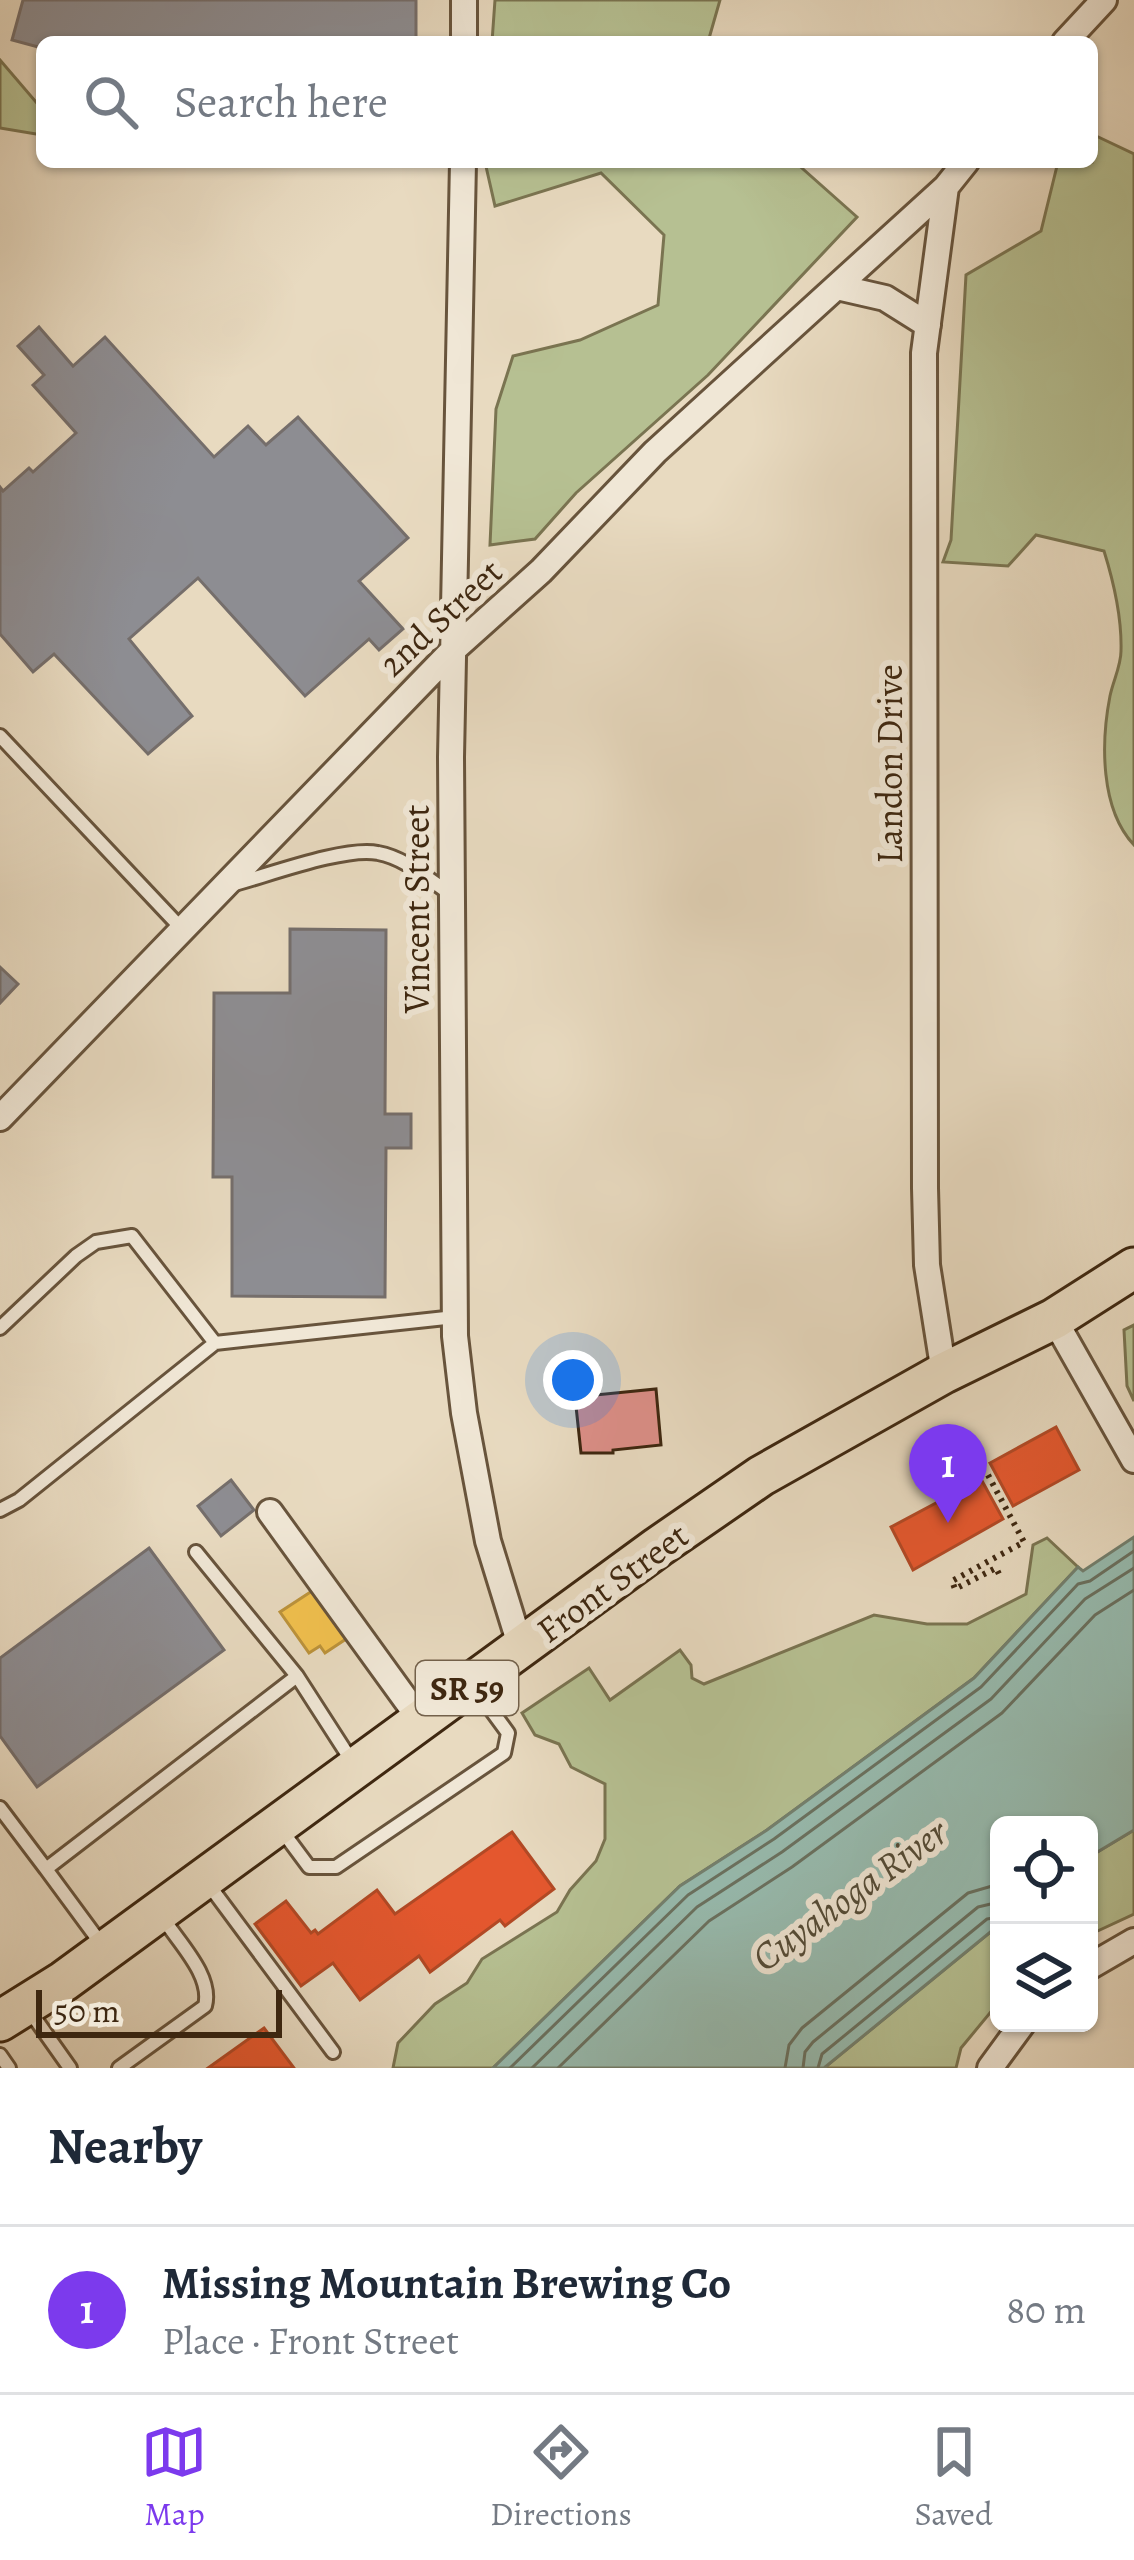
<!DOCTYPE html>
<html lang="en">
<head>
<meta charset="utf-8">
<style>
	:root { --surface:#fff; --page:#f2f2f3; --text:#1f2937; --muted:#747a83; --line:#e0e1e3; --accent:#7c3aed }
	body { margin:0; font-family:Alegreya,serif; background:var(--page); color:var(--text) }
	.controls { position:absolute; right:36px; bottom:36px; display:grid; overflow:hidden; border-radius:18px; box-shadow:0 3px 9px #0004 }
	.controls button { width:108px; height:108px; display:grid; place-items:center; padding:0; border:0; border-bottom:3px solid var(--line); background:var(--surface); color:var(--text); font:60px sans-serif }
	.scale { position:absolute; left:36px; bottom:30px; width:246px; box-sizing:border-box; padding-left:12px; border:6px solid #3e2710; border-top:0; font-size:33px; line-height:42px; white-space:nowrap; color:#3e2710; -webkit-text-stroke:9px #f0e7d6; paint-order:stroke }
	.you { position:absolute; left:573px; top:1380px; width:42px; height:42px; margin:-30px; border:9px solid #fff; border-radius:50%; background:#1a73e8; box-shadow:0 0 0 18px #1a73e833 }
	.badge { display:grid; place-items:center; width:78px; height:78px; border-radius:50%; background:var(--accent); color:#fff; font-size:39px; font-weight:700 }
	.pin { position:absolute; translate:-50% -99px; filter:drop-shadow(0 3px 6px #0008) }
	.pin::after { content:''; position:absolute; top:63px; width:42px; height:36px; background:inherit; clip-path:polygon(0 0,100% 0,50% 100%) }
	.list { margin:0; padding:0; list-style:none }
	h2 { display:flex; justify-content:space-between; align-items:center; height:156px; margin:0; padding:0 48px; font-size:51px }
	h2 small { font-size:39px; font-weight:400; color:var(--muted) }
	.list li { display:grid; grid-template-columns:78px 1fr auto; gap:36px; align-items:center; box-sizing:border-box; height:168px; padding:0 48px; border-top:3px solid var(--line) }
	.list b { display:block; font-size:45px; white-space:nowrap }
	.list p { margin:0; font-size:39px; white-space:nowrap; color:var(--muted) }
	.list em { font-size:39px; font-style:normal; color:var(--muted) }
	.icon { flex:none; width:66px; height:66px; fill:none; stroke:currentColor; stroke-width:2; stroke-linecap:round; stroke-linejoin:round }
	.map { position:relative; flex:none; width:1134px; height:2068px; overflow:hidden }
	.search { position:absolute; background:var(--surface); box-shadow:0 3px 9px #0004; left:36px; right:36px; top:36px; height:132px; display:flex; align-items:center; gap:30px; box-sizing:border-box; padding:0 42px; border-radius:18px; color:var(--muted); font-size:45px }
	.sheet { height:324px; background:var(--surface) }
	nav { display:flex; justify-content:space-around; align-items:center; box-sizing:border-box; height:168px; border-top:3px solid var(--line); background:var(--surface); font-size:33px; color:var(--muted) }
	nav a { display:grid; justify-items:center; gap:6px }
	nav .on { color:var(--accent) }
	.map>svg:first-child { display:block }
	.green { fill:#b6c092; stroke:#7a7451; stroke-width:3 }
	.water { fill:#97bbaf; stroke:#73806f; stroke-width:3 }
	.homes { fill:#f2c14e; stroke:#bc933b; stroke-width:3 }
	.shops { fill:#e4572e; stroke:#b24925; stroke-width:3 }
	.industry { fill:#8d8d92; stroke:#756e6b; stroke-width:3 }
	.lines { fill:none; stroke-linecap:round; stroke-linejoin:round }
	.shore { stroke:#6a7160; stroke-width:3 }
	.building { fill:#dc8f88; stroke:#3e2710; stroke-width:3 }
	.lane-casing { stroke:#68543c; stroke-width:18 }
	.street-casing { stroke:#68543c; stroke-width:30 }
	.primary-casing { stroke:#3e2710; stroke-width:45 }
	.path { stroke:#3e2710; stroke-width:6; stroke-dasharray:3 6; stroke-linecap:butt }
	.lane { stroke:#f0e7d6; stroke-width:12 }
	.street { stroke:#f0e7d6; stroke-width:24 }
	.primary { stroke:#e8dac0; stroke-width:39 }
	.labels { text-anchor:middle; stroke-width:12; stroke-linejoin:round; paint-order:stroke }
	.shield { fill:#f0e7d6; stroke:#73614b; stroke-width:3 }
	.shield-label { font-size:33px; font-weight:bold; fill:#3e2710 }
	.street-label { font-size:36px; fill:#3e2710; stroke:#f0e7d6 }
	.water-label { font-size:39px; font-style:italic; fill:#544c38; stroke:#f0e7d6 }
</style>
</head>
<body>
<div class="map">
<svg width="1134" height="2068" viewBox="0 0 1134 2068">
	<rect width="100%" height="100%" fill="#e8dac0"/>
	<filter id="stains"><feTurbulence type="fractalNoise" baseFrequency=".00167" numOctaves="4"/><feColorMatrix values="0 0 0 0 .2 0 0 0 0 .09 0 0 0 0 .02 0 0 0 .5 -.17"/></filter>
	<radialGradient id="worn" r=".72"><stop offset=".6" stop-color="#630" stop-opacity="0"/><stop offset="1" stop-color="#630" stop-opacity=".3"/></radialGradient>
	<path class="green" d="M495,0H720L708,42H492Z
		M0,60L42,109V135L0,128Z
		M1092,134L1134,154V845C1100,809 1101,742 1110,696C1113,681 1121,666 1121,651C1122,617 1114,583 1104,551L1036,535L1008,566L943,562L951,540L966,275L1041,231L1058,162H1092Z
		M485,162H795L857,217L708,375L576,493L535,539L490,545L496,409L513,356L580,340L658,305L664,235L601,173L495,206Z
		M1134,1325V1401L1127,1386L1124,1330Z
		M1047,1538L1078,1567L974,1678L767,1830L680,1886L493,2068H393L398,2043L435,2004L467,1983L482,1959L557,1912L570,1890L596,1861L605,1839V1784L571,1767L559,1744L535,1735L522,1713L589,1668L610,1700L680,1650L691,1665L692,1678L704,1684L874,1615L927,1624H967L1026,1594L1033,1545Z
		M1134,1830V1914L1089,1935V1857Z
		M999,1925V2002L961,2048L956,2068H824Z"/>
	<path class="water" d="M1134,1537V1830L1089,1857V1825H999V1925L824,2068H493L680,1886L767,1830L974,1678L1078,1567L1083,1571Z"/>
	<path class="homes" d="M312,1591L346,1639L325,1653L320,1646L309,1653L280,1612Z"/>
	<path class="shops" d="M1056,1427L1079,1470L1013,1506L990,1463Z
		M981,1479L1003,1519L913,1570L891,1527Z
		M512,1832L554,1889L505,1926L500,1920L430,1972L419,1956L360,2000L333,1963L301,1986L255,1924L286,1901L311,1933L315,1930L318,1934L377,1890L395,1914Z
		M264,2028L294,2068H208Z"/>
	<path class="industry" d="M23,0H416V42H42V48L12,40Z
		M39,327L73,366L105,337L214,457L248,426L266,445L298,417L408,538L359,581L403,629L379,650L369,639L305,696L198,578L129,639L192,716L148,754L54,654L33,672L0,634V487L3,491L29,468L33,472L76,433L33,385L44,375L18,346Z
		M290,929L386,930L385,1114H411V1148H386L385,1297L232,1296V1177H213L214,993H290Z
		M0,967L18,984L0,1003Z
		M231,1480L254,1510L221,1536L198,1506Z
		M149,1548L224,1650L37,1787L0,1736V1658Z"/>
	<g class="lines">
		<path class="shore" d="M510,2068L688,1895L774,1839L981,1687L1078,1584L1090,1581L1134,1551
			M532,2068L697,1907L782,1852L991,1699L1085,1599L1134,1568
			M558,2068L709,1921L792,1867L1002,1713L1095,1615L1134,1590
			M785,2068L789,2045L802,2028L968,1893L999,1884
			M803,2068L805,2052L813,2042L978,1907L999,1902
			M818,2068L822,2054L987,1919L999,1917"/>
	</g>
	<path class="building" d="M656,1389L661,1445L613,1450V1453H581L575,1397Z"/>
	<g class="lines">
		<defs>
			<path id="lane" d="M0,736L182,929
				M231,885C266,876 345,846 378,853C406,858 429,880 452,895
				M0,1328L76,1256L96,1242L132,1236L215,1343
				M0,1510L19,1500L215,1343L455,1317
				M196,1552L297,1676
				M0,1808L46,1869
				M283,1832L309,1867H336L504,1753L508,1733L475,1688
				M209,1885L333,2052
				M102,1945L46,1869L297,1676L353,1763
				M29,2010L70,2068
				M0,2055L9,2068
				M119,2068L205,2006C213,1976 179,1943 163,1918"/>
			<path id="street" d="M464,42V0
				M1065,42L1104,0
				M463,162L451,757L455,1336L464,1413L488,1541L521,1648
				M837,287L885,298L928,325
				M0,1118L454,649L541,571L655,452L946,187
				M1054,1319L1134,1460
				M944,1373L927,1265L925,1188L924,353L946,187L966,162
				M270,1512L422,1722
				M1089,1967L1134,1941
				M990,2068L1023,2023"/>
			<path id="primary" d="M0,2021L64,1981L658,1547L761,1476L944,1373L1054,1319L1134,1268"/>
		</defs>
		<use href="#lane" class="lane-casing"/>
		<use href="#street" class="street-casing"/>
		<use href="#primary" class="primary-casing"/>
		<path class="path" d="M988,1475L1024,1542L952,1581L955,1589L996,1568L1001,1578"/>
		<use href="#lane" class="lane"/>
		<use href="#street" class="street"/>
		<use href="#primary" class="primary"/>
	</g>
	<g class="labels">
		<rect class="shield" x="416" y="1661" width="102" height="54" rx="9"/>
		<g class="shield-label">
			<text x="467" y="1700">SR 59</text>
		</g>
		<g class="street-label">
			<text transform="translate(440 617) rotate(-43)" y="13">2nd Street</text>
			<text transform="translate(889 764) rotate(-90)" y="13">Landon Drive</text>
			<text transform="translate(416 909) rotate(-90)" y="13">Vincent Street</text>
			<text transform="translate(612 1582) rotate(-36)" y="13">Front Street</text>
		</g>
		<g class="water-label">
			<text transform="translate(849 1894) rotate(-36)" y="14">Cuyahoga River</text>
		</g>
	</g>
	<rect width="100%" height="100%" filter="url(#stains)"/>
	<rect width="100%" height="100%" fill="url(#worn)"/>
</svg>
<div class="controls">
<button><svg class="icon" aria-label="locate" viewBox="0 0 24 24"><circle cx="12" cy="12" r="6"/><path d="M12 2v4M12 18v4M2 12h4M18 12h4"/></svg></button>
<button><svg class="icon" aria-label="layers" viewBox="0 0 24 24"><path d="M12 4l9 5-9 5-9-5zM3 14l9 5 9-5"/></svg></button>
</div>
<div class="scale">50 m</div>
<div class="you"></div>
<div class="pin badge" style="left:948px;top:1523px">1</div>
<div class="search"><svg class="icon" aria-label="search" viewBox="0 0 24 24"><circle cx="10" cy="10" r="6"/><path d="M15 15l6 6"/></svg>Search here</div>
</div>
<section class="sheet">
<h2>Nearby<small></small></h2>
<ul class="list">
<li><span class="badge">1</span><div><b>Missing Mountain Brewing Co</b><p>Place · Front Street</p></div><em>80 m</em></li>
</ul>
</section>
<nav>
<a class="on"><svg class="icon" aria-label="map" viewBox="0 0 24 24"><path d="M3 6l6-2 6 2 6-2v14l-6 2-6-2-6 2zM9 4v14M15 6v14"/></svg>Map</a>
<a><svg class="icon" aria-label="directions" viewBox="0 0 24 24"><path d="M12 3l9 9-9 9-9-9zM9 14v-3h6M13 9l2 2-2 2"/></svg>Directions</a>
<a><svg class="icon" aria-label="saved" viewBox="0 0 24 24"><path d="M7 4h10v16l-5-4-5 4z"/></svg>Saved</a>
</nav>
</body>
</html>
